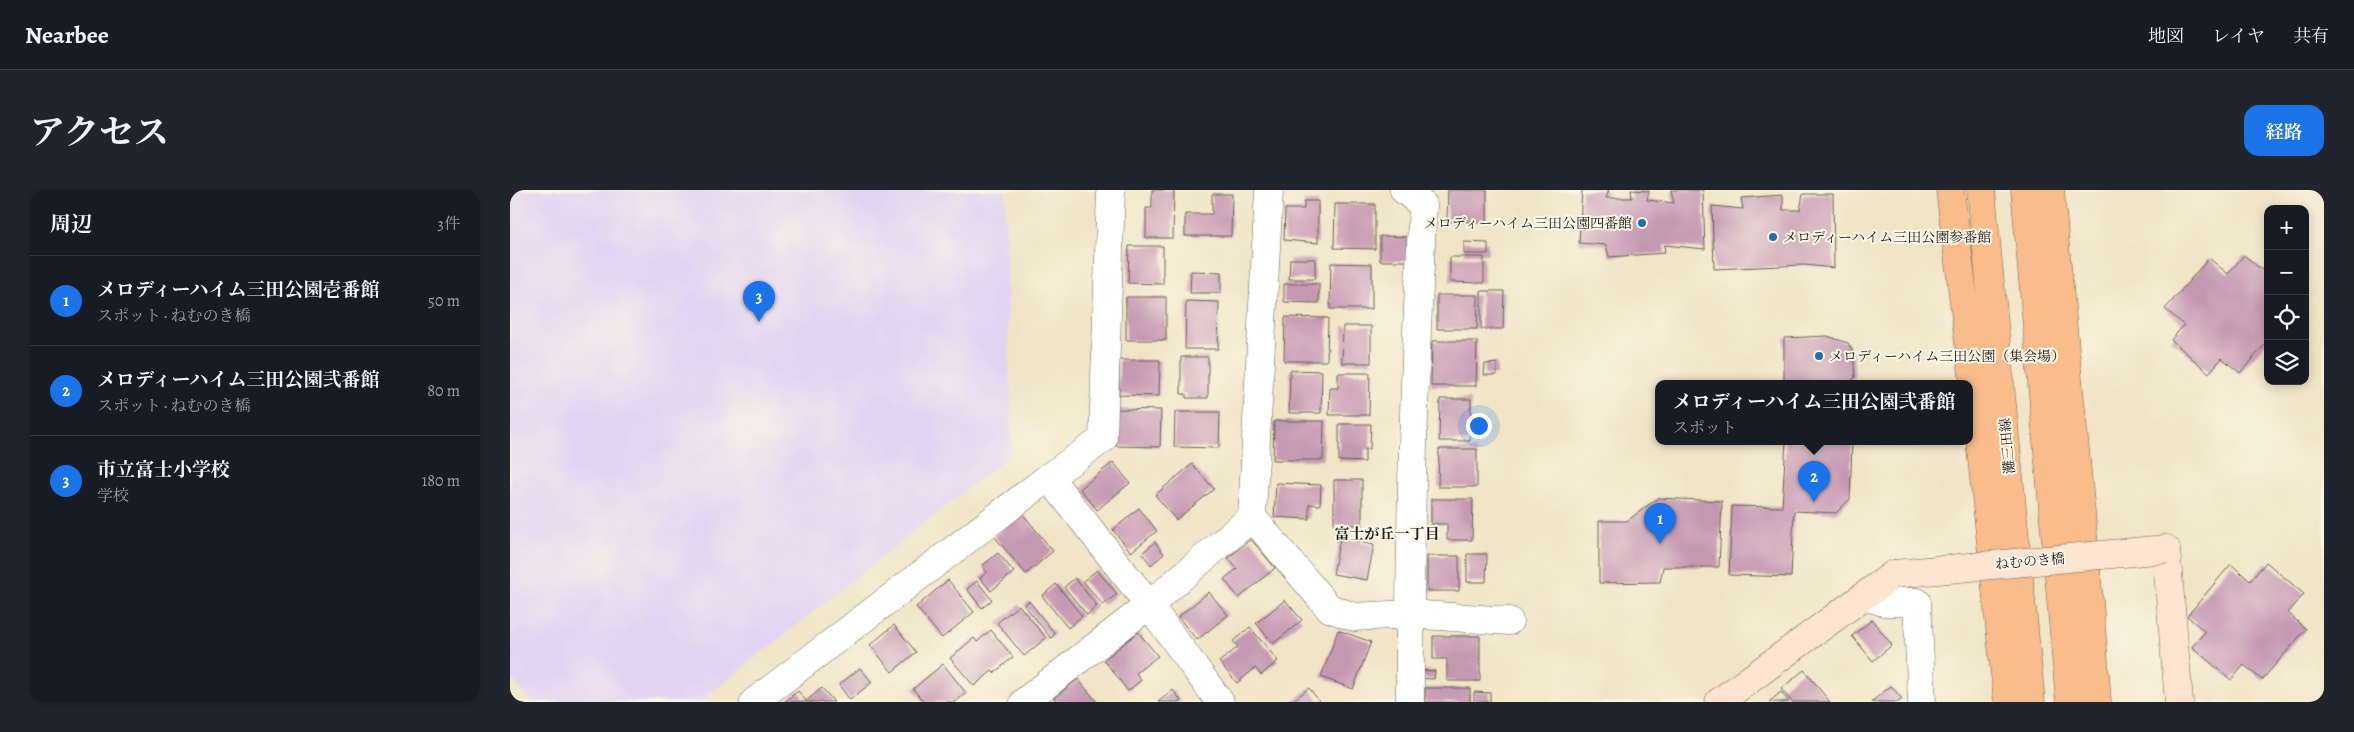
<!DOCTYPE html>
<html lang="ja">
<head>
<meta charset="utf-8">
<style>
	:root { --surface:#171b24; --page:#20242c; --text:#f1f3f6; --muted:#9ea1a6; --line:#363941; --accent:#1a73e8 }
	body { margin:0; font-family:Alegreya,"Noto Serif JP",serif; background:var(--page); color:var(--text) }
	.controls { position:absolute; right:15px; top:15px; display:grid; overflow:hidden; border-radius:10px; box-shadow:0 2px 12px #0003 }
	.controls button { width:45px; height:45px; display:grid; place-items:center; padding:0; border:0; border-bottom:1px solid var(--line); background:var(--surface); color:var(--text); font:25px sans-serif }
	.you { position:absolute; left:968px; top:235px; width:18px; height:18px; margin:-12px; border:4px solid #fff; border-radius:50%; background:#1a73e8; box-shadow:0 0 0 8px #1a73e833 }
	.badge { display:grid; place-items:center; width:32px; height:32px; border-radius:50%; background:var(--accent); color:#fff; font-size:16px; font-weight:700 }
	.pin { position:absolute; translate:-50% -41px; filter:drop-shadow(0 1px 2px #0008) }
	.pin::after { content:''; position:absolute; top:26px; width:18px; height:15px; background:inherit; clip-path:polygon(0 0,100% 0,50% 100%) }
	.popup { position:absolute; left:1145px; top:190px; width:318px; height:65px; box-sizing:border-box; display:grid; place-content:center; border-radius:10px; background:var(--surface); filter:drop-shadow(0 1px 4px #0005); font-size:16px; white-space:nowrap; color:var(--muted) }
	.popup b { font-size:19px; color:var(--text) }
	.popup::after { content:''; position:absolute; left:50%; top:100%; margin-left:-10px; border:10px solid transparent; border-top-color:var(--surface) }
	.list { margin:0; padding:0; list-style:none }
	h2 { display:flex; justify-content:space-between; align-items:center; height:65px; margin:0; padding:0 20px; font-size:21px }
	h2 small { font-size:16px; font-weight:400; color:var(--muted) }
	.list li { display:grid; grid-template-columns:32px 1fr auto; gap:15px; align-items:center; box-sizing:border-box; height:90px; padding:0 20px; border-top:1px solid var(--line) }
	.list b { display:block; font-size:19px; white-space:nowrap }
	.list p { margin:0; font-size:16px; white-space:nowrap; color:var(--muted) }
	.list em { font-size:16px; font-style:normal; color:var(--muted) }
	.icon { flex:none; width:28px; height:28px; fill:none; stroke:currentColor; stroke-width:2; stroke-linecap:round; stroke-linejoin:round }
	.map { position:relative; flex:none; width:1814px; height:512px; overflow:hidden; border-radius:15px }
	header { display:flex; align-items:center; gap:30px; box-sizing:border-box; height:70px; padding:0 25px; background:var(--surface); border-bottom:1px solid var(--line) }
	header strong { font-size:24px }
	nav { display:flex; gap:28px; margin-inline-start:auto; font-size:18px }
	.intro { display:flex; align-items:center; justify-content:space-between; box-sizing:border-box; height:120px; padding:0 30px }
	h1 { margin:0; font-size:35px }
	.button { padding:12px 22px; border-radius:15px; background:var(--accent); color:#fff; font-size:18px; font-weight:700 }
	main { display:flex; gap:30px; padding:0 30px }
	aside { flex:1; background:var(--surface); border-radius:15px; box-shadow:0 2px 12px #0003 }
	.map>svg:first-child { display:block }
	.built { fill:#e3d3f3 }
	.building { fill:#c598b2 }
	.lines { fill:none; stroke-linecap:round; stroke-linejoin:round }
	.street-casing { stroke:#666257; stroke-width:29 }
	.secondary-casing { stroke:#666257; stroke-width:29 }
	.primary-casing { stroke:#666257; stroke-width:29 }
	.street { stroke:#fff; stroke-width:28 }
	.secondary { stroke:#fde4d0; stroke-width:28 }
	.primary { stroke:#f9bc8a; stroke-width:28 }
	.secondary-bridge-casing { stroke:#666257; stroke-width:29; stroke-linecap:butt }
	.secondary-bridge { stroke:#fde4d0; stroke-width:28 }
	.poi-dot { fill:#1f6fb2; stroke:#fcf5e5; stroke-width:2 }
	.labels { text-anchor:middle; stroke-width:4; stroke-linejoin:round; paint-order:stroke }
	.poi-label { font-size:14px; fill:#1c1c1c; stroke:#fcf5e5; text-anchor:start }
	.street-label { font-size:14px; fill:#1c1c1c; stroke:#fcf5e5 }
	.neighbourhood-label { font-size:15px; font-weight:bold; fill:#1c1c1c; stroke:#fcf5e5 }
</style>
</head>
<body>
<header>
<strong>Nearbee</strong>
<nav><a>地図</a><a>レイヤ</a><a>共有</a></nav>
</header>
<div class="intro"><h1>アクセス</h1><a class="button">経路</a></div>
<main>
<aside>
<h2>周辺<small>3件</small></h2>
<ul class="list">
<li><span class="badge">1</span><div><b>メロディーハイム三田公園壱番館</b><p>スポット · ねむのき橋</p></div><em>50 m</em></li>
<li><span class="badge">2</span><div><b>メロディーハイム三田公園弐番館</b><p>スポット · ねむのき橋</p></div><em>80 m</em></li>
<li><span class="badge">3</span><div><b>市立富士小学校</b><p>学校</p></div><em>180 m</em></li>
</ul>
</aside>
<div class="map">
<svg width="1814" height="512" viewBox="0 0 1814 512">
	<rect width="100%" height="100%" fill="#fcf5e5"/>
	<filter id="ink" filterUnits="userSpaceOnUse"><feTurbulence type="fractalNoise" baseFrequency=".02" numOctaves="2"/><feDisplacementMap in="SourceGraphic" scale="10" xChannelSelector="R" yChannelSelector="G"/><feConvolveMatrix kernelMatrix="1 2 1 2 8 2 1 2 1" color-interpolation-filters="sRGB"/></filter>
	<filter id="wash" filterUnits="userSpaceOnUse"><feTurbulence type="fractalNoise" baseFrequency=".0096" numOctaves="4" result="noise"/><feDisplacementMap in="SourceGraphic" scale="20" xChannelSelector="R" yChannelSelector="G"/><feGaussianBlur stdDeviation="1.12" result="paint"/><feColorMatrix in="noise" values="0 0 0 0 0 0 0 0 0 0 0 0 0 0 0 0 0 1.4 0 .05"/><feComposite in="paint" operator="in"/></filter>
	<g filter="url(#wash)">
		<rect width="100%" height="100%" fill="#f0e4c5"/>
		<path class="built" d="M0,0H495L502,263L190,512H23L0,487Z"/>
		<g id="blocks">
			<path class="building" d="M642,0H664L663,48H636V18H642Z
				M938,0H977V32L937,31Z
				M1072,0H1099L1096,8H1122L1121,0L1139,1L1137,10L1164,13L1161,0H1193L1195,59L1154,55L1155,63L1099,67L1096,55L1069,53Z
				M702,4H722L721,46H675V24H702Z
				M1293,4H1323L1324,78L1294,75L1204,79L1202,16L1233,19L1231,8L1273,5V20H1290Z
				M794,11H808V53L774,50L775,19H794Z
				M825,14H865V59L824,58Z
				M870,46L900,47L899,71H870Z
				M954,52L978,53V64H954Z
				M619,56H653V94L618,93Z
				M1734,65L1758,85L1756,117L1758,151L1730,183L1712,168L1699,183L1661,150L1674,135L1655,119L1699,68L1718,84Z
				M940,67H974V93L940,92Z
				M780,69H805V89H779Z
				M821,73L862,74V119H820Z
				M681,81L711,82V103H680Z
				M774,94H809V113L774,112Z
				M971,101H994L993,139H971Z
				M927,105H968L967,139H927Z
				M616,107H656V150H616Z
				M676,111L709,112L708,159H675Z
				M775,127L818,128L817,171H774Z
				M833,136H861V173H832Z
				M1317,146L1338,153L1343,162L1345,187L1339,193H1274V148Z
				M922,151H967L966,196H921Z
				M671,167H698V208H676V204H671Z
				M609,170H650L649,206L609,205Z
				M987,173V185H974L975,174Z
				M780,180L812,181L811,223H779Z
				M828,183H860L859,225H819L820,198H828Z
				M930,209H961L960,251H929Z
				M606,219L651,220L650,257L606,256Z
				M665,222H710L709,258L664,257Z
				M764,231H814L813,270H763Z
				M829,234H861L860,259H855V272L829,271Z
				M1276,251H1342L1340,309L1326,323L1284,321L1281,387L1219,385L1222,316L1272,317Z
				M929,259H967V297H928Z
				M603,272L620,293L587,320L570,299Z
				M682,274L704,299L666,330L645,305Z
				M824,290H852V335H824Z
				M766,293L811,295L810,315L799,314V329L764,327Z
				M1148,308L1212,311L1209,377H1153L1150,392L1089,393V331H1117Z
				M921,309H963L962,350H937V334H921Z
				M629,318L647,341L621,362L603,340Z
				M512,323L543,361L516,384L484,346Z
				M830,348L864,355L857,390L823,384Z
				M741,349L765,378L729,408L714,389L727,379L718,368Z
				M645,352L654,364L641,375L632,363Z
				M488,363L504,382L481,401L470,388L477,382L472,376Z
				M957,364H977L976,392H957Z
				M917,366H949V401H917Z
				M1756,372L1794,404L1778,423L1796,439L1752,490L1734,475L1721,490L1682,457L1695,442L1677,426L1721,374L1740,391Z
				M587,380L607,404L593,415L573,391Z
				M565,388L587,416L577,425L554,397Z
				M438,390L464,422L432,448L406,417Z
				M467,391L482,410L472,418L457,399Z
				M546,394L572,426L558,438L532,406Z
				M699,402L718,425L687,450L668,427Z
				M775,410L792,430L763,454L746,433Z
				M519,411L545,444L541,448L514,415Z
				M509,415L536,448L514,466L487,433Z
				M1362,430L1382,455L1363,471L1342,446Z
				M384,435L406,462L382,482L360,455Z
				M740,437L768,471L751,485L745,478L727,493L709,472L728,457L723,451Z
				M481,440L503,467L484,483L482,481L464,496L440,468L464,448L467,452Z
				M828,440L861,452L843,499L811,487Z
				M628,442L648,466L626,483L631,490L618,501L594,470Z
				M923,446H970V491H937V469H923Z
				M433,474L456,503L445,512H414L403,499Z
				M350,478L362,492L340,510L329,495Z
				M908,480L925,481L924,489L908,488Z
				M1294,480L1320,512H1282L1271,499Z
				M568,489L587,512H547L544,508Z
				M1381,496L1392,509L1388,512H1361Z
				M312,498L324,512H274L288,501L296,511Z
				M799,498L810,512H781Z
				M915,498H960V512H915Z
				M663,500L672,512H648Z
				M964,502L980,503V512H964Z
				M1271,502L1279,512H1259Z"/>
		</g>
	</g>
	<g filter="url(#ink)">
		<use href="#blocks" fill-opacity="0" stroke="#666257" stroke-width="1"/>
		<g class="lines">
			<defs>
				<path id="street" d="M894,0L913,15C904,181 899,346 900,512
					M539,287L639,415L710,512
					M742,327L819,418L844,427L899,424L999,431
					M1355,406L1373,412H1407L1412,512
					M244,512L539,287L593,249L601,0
					M514,512L639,415L742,327L759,0"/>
				<path id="secondary" d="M1656,359L1669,512
					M1209,512L1384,384"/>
				<path id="primary" d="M1440,0L1463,185L1498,512
					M1471,0L1521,512
					M1515,0L1560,512
					M1540,0C1555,171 1575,341 1587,512"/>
			</defs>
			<use href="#street" class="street-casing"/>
			<use href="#secondary" class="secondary-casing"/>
			<use href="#primary" class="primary-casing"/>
			<use href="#street" class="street"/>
			<use href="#secondary" class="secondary"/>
			<use href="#primary" class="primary"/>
			<defs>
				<path id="secondary-bridge" d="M1384,384L1656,359"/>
			</defs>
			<use href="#secondary-bridge" class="secondary-bridge-casing"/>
			<use href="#secondary-bridge" class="secondary-bridge"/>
		</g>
	</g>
	<g class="poi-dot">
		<circle cx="1132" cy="33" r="5"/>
		<circle cx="1263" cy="47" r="5"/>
		<circle cx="1309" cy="166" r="5"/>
	</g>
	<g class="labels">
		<g class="poi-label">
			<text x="1122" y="38" text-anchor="end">メロディーハイム三田公園四番館</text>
			<text x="1273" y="52">メロディーハイム三田公園参番館</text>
			<text x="1319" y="171">メロディーハイム三田公園（集会場）</text>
		</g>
		<g class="street-label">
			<text transform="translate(1497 256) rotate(-95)" y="5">灘三田線</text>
			<text transform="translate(1520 371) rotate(-5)" y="5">ねむのき橋</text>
		</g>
		<g class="neighbourhood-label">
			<text x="877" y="349">富士が丘一丁目</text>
		</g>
	</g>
</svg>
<div class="controls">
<button>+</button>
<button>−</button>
<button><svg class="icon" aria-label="locate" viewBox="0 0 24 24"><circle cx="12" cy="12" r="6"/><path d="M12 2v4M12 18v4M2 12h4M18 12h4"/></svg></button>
<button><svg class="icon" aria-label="layers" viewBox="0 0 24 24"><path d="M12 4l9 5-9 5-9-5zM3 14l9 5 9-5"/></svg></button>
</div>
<div class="you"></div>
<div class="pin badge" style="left:1150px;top:354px">1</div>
<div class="pin badge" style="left:1304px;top:312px">2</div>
<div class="popup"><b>メロディーハイム三田公園弐番館</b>スポット</div>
<div class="pin badge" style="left:249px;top:132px">3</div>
</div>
</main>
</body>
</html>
